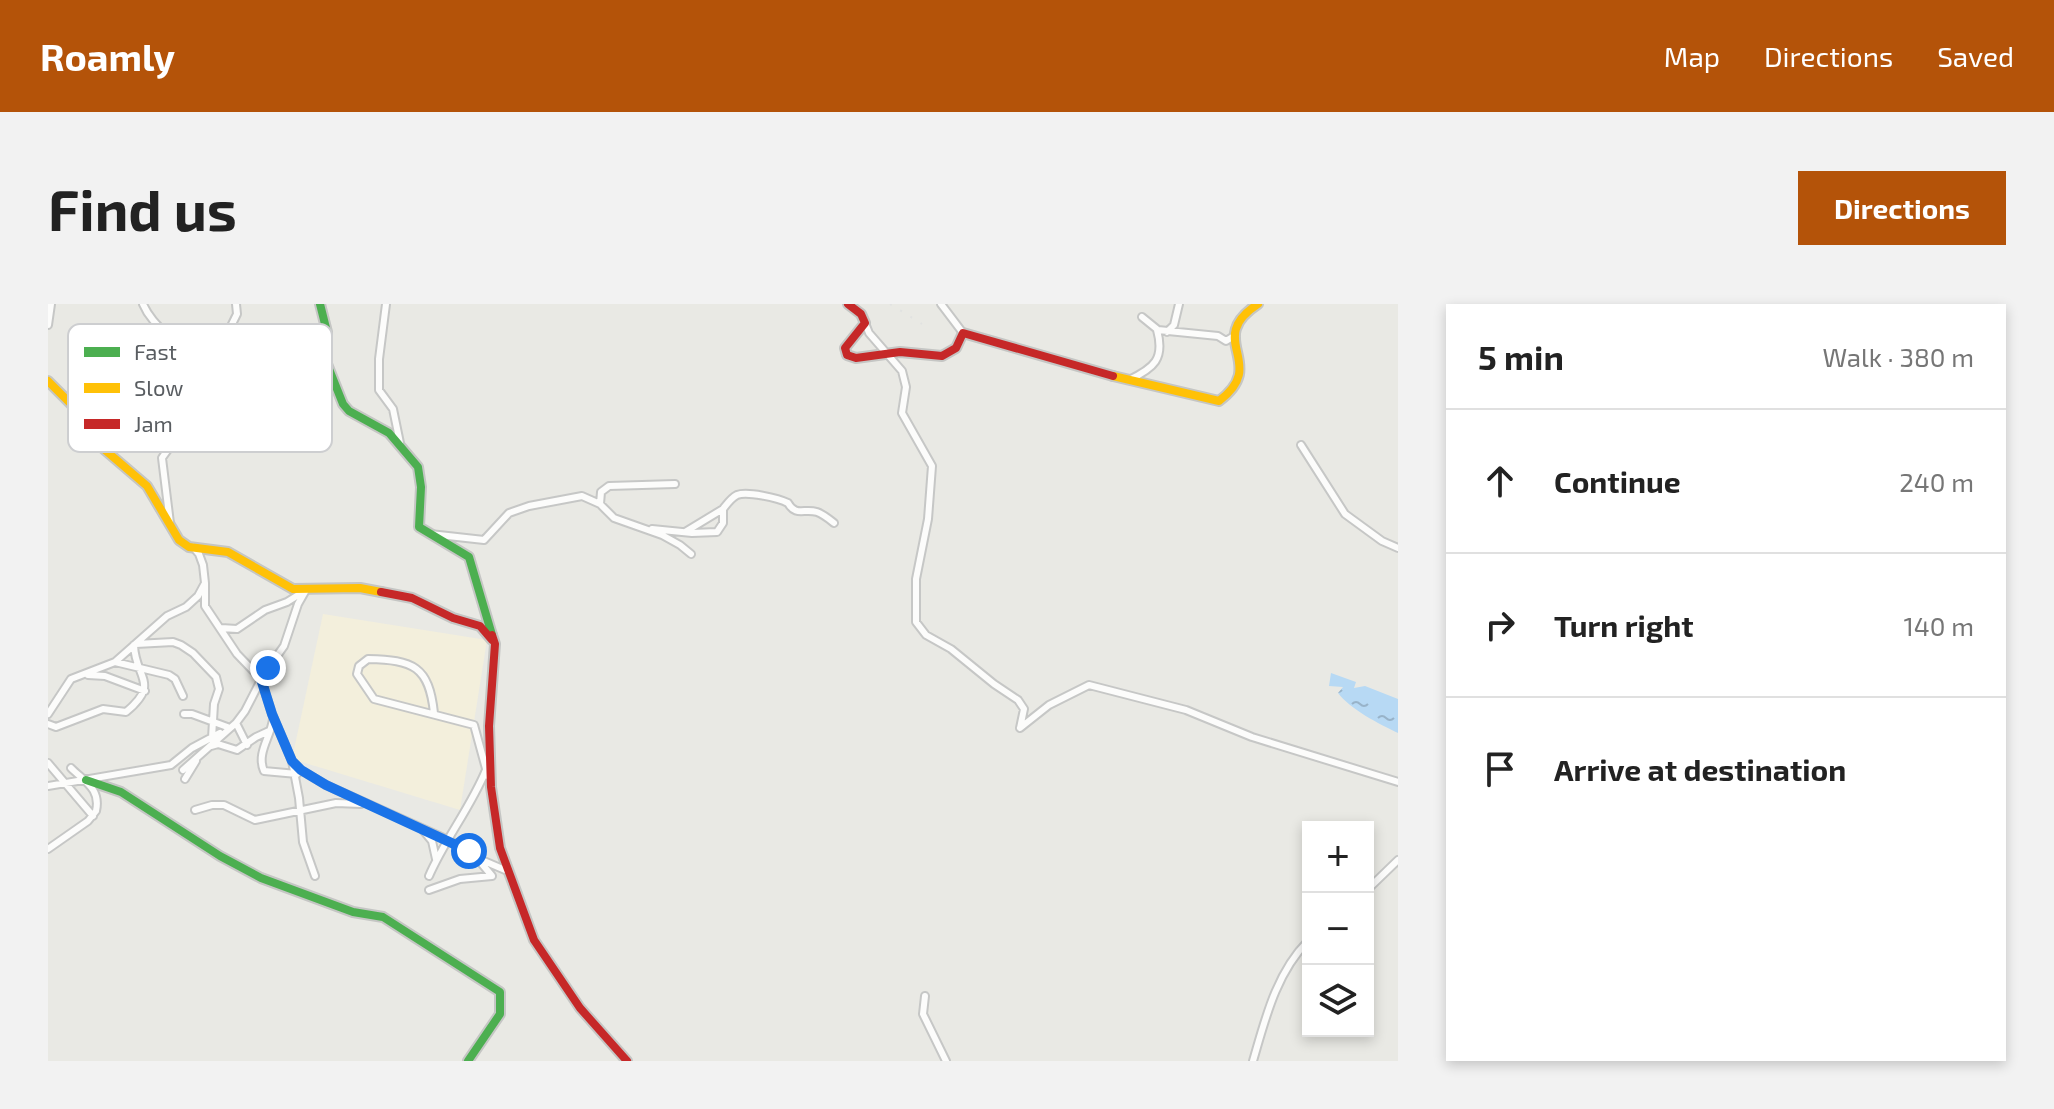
<!DOCTYPE html>
<html lang="en">
<head>
<meta charset="utf-8">
<style>
	:root { --surface:#fff; --page:#f2f2f2; --text:#222; --muted:#767676; --line:#e0e0e0; --accent:#b45309 }
	body { margin:0; font-family:"Exo 2",sans-serif; background:var(--page); color:var(--text) }
	.controls { position:absolute; right:24px; bottom:24px; display:grid; overflow:hidden; border-radius:0px; box-shadow:0 4px 12px #0003 }
	.controls button { width:72px; height:72px; display:grid; place-items:center; padding:0; border:0; border-bottom:2px solid var(--line); background:var(--surface); color:var(--text); font:40px sans-serif }
	.stop { position:absolute; width:24px; height:24px; margin:-18px; border:6px solid #1a73e8; border-radius:50%; background:#fff }
	.stop.end { background:#1a73e8; border-color:#fff; box-shadow:0 2px 8px #0008 }
	.list { margin:0; padding:0; list-style:none }
	h2 { display:flex; justify-content:space-between; align-items:center; height:104px; margin:0; padding:0 32px; font-size:34px }
	h2 small { font-size:26px; font-weight:400; color:var(--muted) }
	.list li { display:grid; grid-template-columns:52px 1fr auto; gap:24px; align-items:center; box-sizing:border-box; height:144px; padding:0 32px; border-top:2px solid var(--line) }
	.list b { display:block; font-size:30px; white-space:nowrap }
	.list em { font-size:26px; font-style:normal; color:var(--muted) }
	.icon { flex:none; width:44px; height:44px; fill:none; stroke:currentColor; stroke-width:2; stroke-linecap:round; stroke-linejoin:round }
	.map { position:relative; flex:none; width:1350px; height:757px; overflow:hidden; border-radius:0px }
	header { display:flex; align-items:center; gap:48px; box-sizing:border-box; height:112px; padding:0 40px; background:var(--accent); color:#fff }
	header strong { font-size:38px }
	nav { display:flex; gap:44px; margin-inline-start:auto; font-size:28px }
	.intro { display:flex; align-items:center; justify-content:space-between; box-sizing:border-box; height:192px; padding:0 48px }
	h1 { margin:0; font-size:56px }
	.button { padding:20px 36px; border-radius:0px; background:var(--accent); color:#fff; font-size:28px; font-weight:700 }
	main { display:flex; gap:48px; padding:0 48px }
	aside { flex:1; background:var(--surface); border-radius:0px; box-shadow:0 4px 12px #0003 }
	.map>svg:first-child { display:block }
	.commercial { fill:#f3efdc }
	.water { fill:url(#water-ripples) }
	.lines { fill:none; stroke-linecap:round; stroke-linejoin:round }
	.street-casing { stroke:#c6c7c6; stroke-width:10 }
	.fast-casing { stroke:#c5c6c4; stroke-width:12 }
	.slow-casing { stroke:#c5c6c4; stroke-width:12 }
	.jam-casing { stroke:#c5c6c4; stroke-width:12 }
	.street { stroke:#fcfcfb; stroke-width:6 }
	.fast { stroke:#4caf50; stroke-width:8 }
	.slow { stroke:#ffc107; stroke-width:8 }
	.jam { stroke:#c62828; stroke-width:8 }
	.rail { stroke:#e1e2e1; stroke-width:2; stroke-dasharray:2 10; stroke-linecap:butt }
	.route { stroke:#1a73e8; stroke-width:10 }
	.key { fill:#fff; stroke:#cdced0; stroke-width:2 }
	.key-label { font-size:22px; fill:#595d61 }
</style>
</head>
<body>
<header>
<strong>Roamly</strong>
<nav><a>Map</a><a>Directions</a><a>Saved</a></nav>
</header>
<div class="intro"><h1>Find us</h1><a class="button">Directions</a></div>
<main>
<div class="map">
<svg width="1350" height="757" viewBox="0 0 1350 757">
	<defs>
		<pattern id="water-ripples" width="26" height="14" patternUnits="userSpaceOnUse" patternTransform="scale(2)"><rect width="26" height="14" fill="#b7d9f4"/><path d="M2 4q2-2 4 0t4 0M15 11q2-2 4 0t4 0" fill="none" stroke="#98b3c9"/></pattern>
	</defs>
	<rect width="100%" height="100%" fill="#e9e9e4"/>
	<path class="commercial" d="M275,310L439,336L412,506L244,455Z"/>
	<path class="water" d="M1283,369L1308,378L1306,384L1317,382L1350,395V429C1331,420 1302,405 1290,389L1295,383L1281,382Z"/>
	<g class="lines">
		<defs>
			<path id="street" d="M95,0C100,12 109,21 118,30C129,42 146,51 154,65C167,89 127,135 114,154L122,219
				M338,0L331,55V86L345,105L352,139
				M893,0L915,29
				M1094,13L1110,26L1170,32L1178,37L1186,32
				M817,19L821,29L854,67L858,83L854,109L884,162L880,215L868,275V318L878,331L903,345L946,380L970,396L976,405L972,424
				M0,21L3,0
				M1119,28L1126,21L1131,0
				M158,73L189,10L188,0
				M1081,76C1106,64 1117,55 1109,26
				M1253,141L1297,210L1334,237L1350,244
				M552,200L553,188L561,182L627,180
				M604,225L644,229L669,228L675,219V205C679,200 683,194 689,191C699,187 730,194 740,199C748,213 756,204 769,208C775,210 781,215 786,219
				M637,228L675,205
				M382,230L436,236L461,209L481,202L534,192L552,200L566,214L614,231L632,241L643,250
				M157,279V302L189,350L213,375L224,410L244,457L253,466L278,481L416,543L429,554
				M173,324L189,325L217,306L239,298L255,288
				M88,340L125,338L133,341L145,349L168,373L171,385L166,400L164,434
				M67,358L121,371L127,375L135,392
				M40,371L57,372L97,387
				M386,409C381,362 365,356 320,355L311,362L309,370L326,395L426,421L440,472
				M0,410L23,375L67,358L119,312L138,303L150,292L157,279L155,261L151,250L145,243
				M136,410H144L182,424
				M225,415C223,433 208,449 216,467L249,470
				M188,419L199,441
				M0,420L8,423L55,405L78,408C113,379 87,374 86,341
				M972,424L1001,401L1041,381L1138,406L1204,433L1350,478
				M163,442L170,440L189,446L208,433L221,427
				M244,457L251,494L255,538L267,572
				M0,459L45,512
				M135,466L188,419L197,407L216,370L236,342L250,300L258,286
				M137,475L148,457
				M0,482L123,461L144,444L172,429
				M147,506L164,501H176L207,516L288,499L313,500
				M375,526L384,537L388,555
				M0,545L40,517L48,507C53,485 37,478 23,464
				M381,572C397,535 423,503 438,466
				M1320,585L1350,556
				M381,586L412,575L444,572L429,554L457,566
				M877,692L875,710L898,757
				M1205,757C1217,716 1228,669 1260,637"/>
			<path id="fast" d="M272,0L279,28L277,55L295,100L301,107L341,129L370,163L373,183L371,223L421,253L444,331
				M38,476L73,488L172,552L213,574L305,608L335,613L452,688V710L420,757"/>
			<path id="slow" d="M1065,72L1171,97C1222,59 1155,36 1210,0
				M0,77L38,115L50,140L99,182L131,236L141,243L180,248L245,285L312,284L333,288"/>
			<path id="jam" d="M800,0L813,10L817,19L797,44L799,51L808,54L852,48L894,52L908,44L915,29L1065,72
				M333,288L364,294L405,314L432,322L444,336
				M444,331L447,340L441,422L443,483L452,544L486,636L532,704L579,757"/>
		</defs>
		<use href="#street" class="street-casing"/>
		<use href="#fast" class="fast-casing"/>
		<use href="#slow" class="slow-casing"/>
		<use href="#jam" class="jam-casing"/>
		<use href="#street" class="street"/>
		<use href="#fast" class="fast"/>
		<use href="#slow" class="slow"/>
		<use href="#jam" class="jam"/>
		<path class="rail" d="M842,0L874,20"/>
	</g>
	<g class="lines">
		<path class="route" d="M220,364L213,375L224,410L244,457L253,466L278,481L421,547"/>
	</g>
	<rect x="20" y="20" width="264" height="128" rx="12" class="key"/>
	<rect x="36" y="43" width="36" height="10" fill="#4caf50"/>
	<rect x="36" y="79" width="36" height="10" fill="#ffc107"/>
	<rect x="36" y="115" width="36" height="10" fill="#c62828"/>
	<g class="key-label">
		<text x="86" y="56">Fast</text>
		<text x="86" y="92">Slow</text>
		<text x="86" y="128">Jam</text>
	</g>
</svg>
<div class="controls">
<button>+</button>
<button>−</button>
<button><svg class="icon" aria-label="layers" viewBox="0 0 24 24"><path d="M12 4l9 5-9 5-9-5zM3 14l9 5 9-5"/></svg></button>
</div>
<div class="stop" style="left:421px;top:547px"></div>
<div class="stop end" style="left:220px;top:364px"></div>
</div>
<aside>
<h2>5 min<small>Walk · 380 m</small></h2>
<ul class="list">
<li><svg class="icon" aria-label="ahead" viewBox="0 0 24 24"><path d="M12 20V5M6 11l6-6 6 6"/></svg><div><b>Continue</b></div><em>240 m</em></li>
<li><svg class="icon" aria-label="right" viewBox="0 0 24 24"><path d="M7 20v-9h11M14 6l5 5-5 5"/></svg><div><b>Turn right</b></div><em>140 m</em></li>
<li><svg class="icon" aria-label="arrive" viewBox="0 0 24 24"><path d="M6 21V4h12l-3 4 3 4H6"/></svg><div><b>Arrive at destination</b></div></li>
</ul>
</aside>
</main>
</body>
</html>
